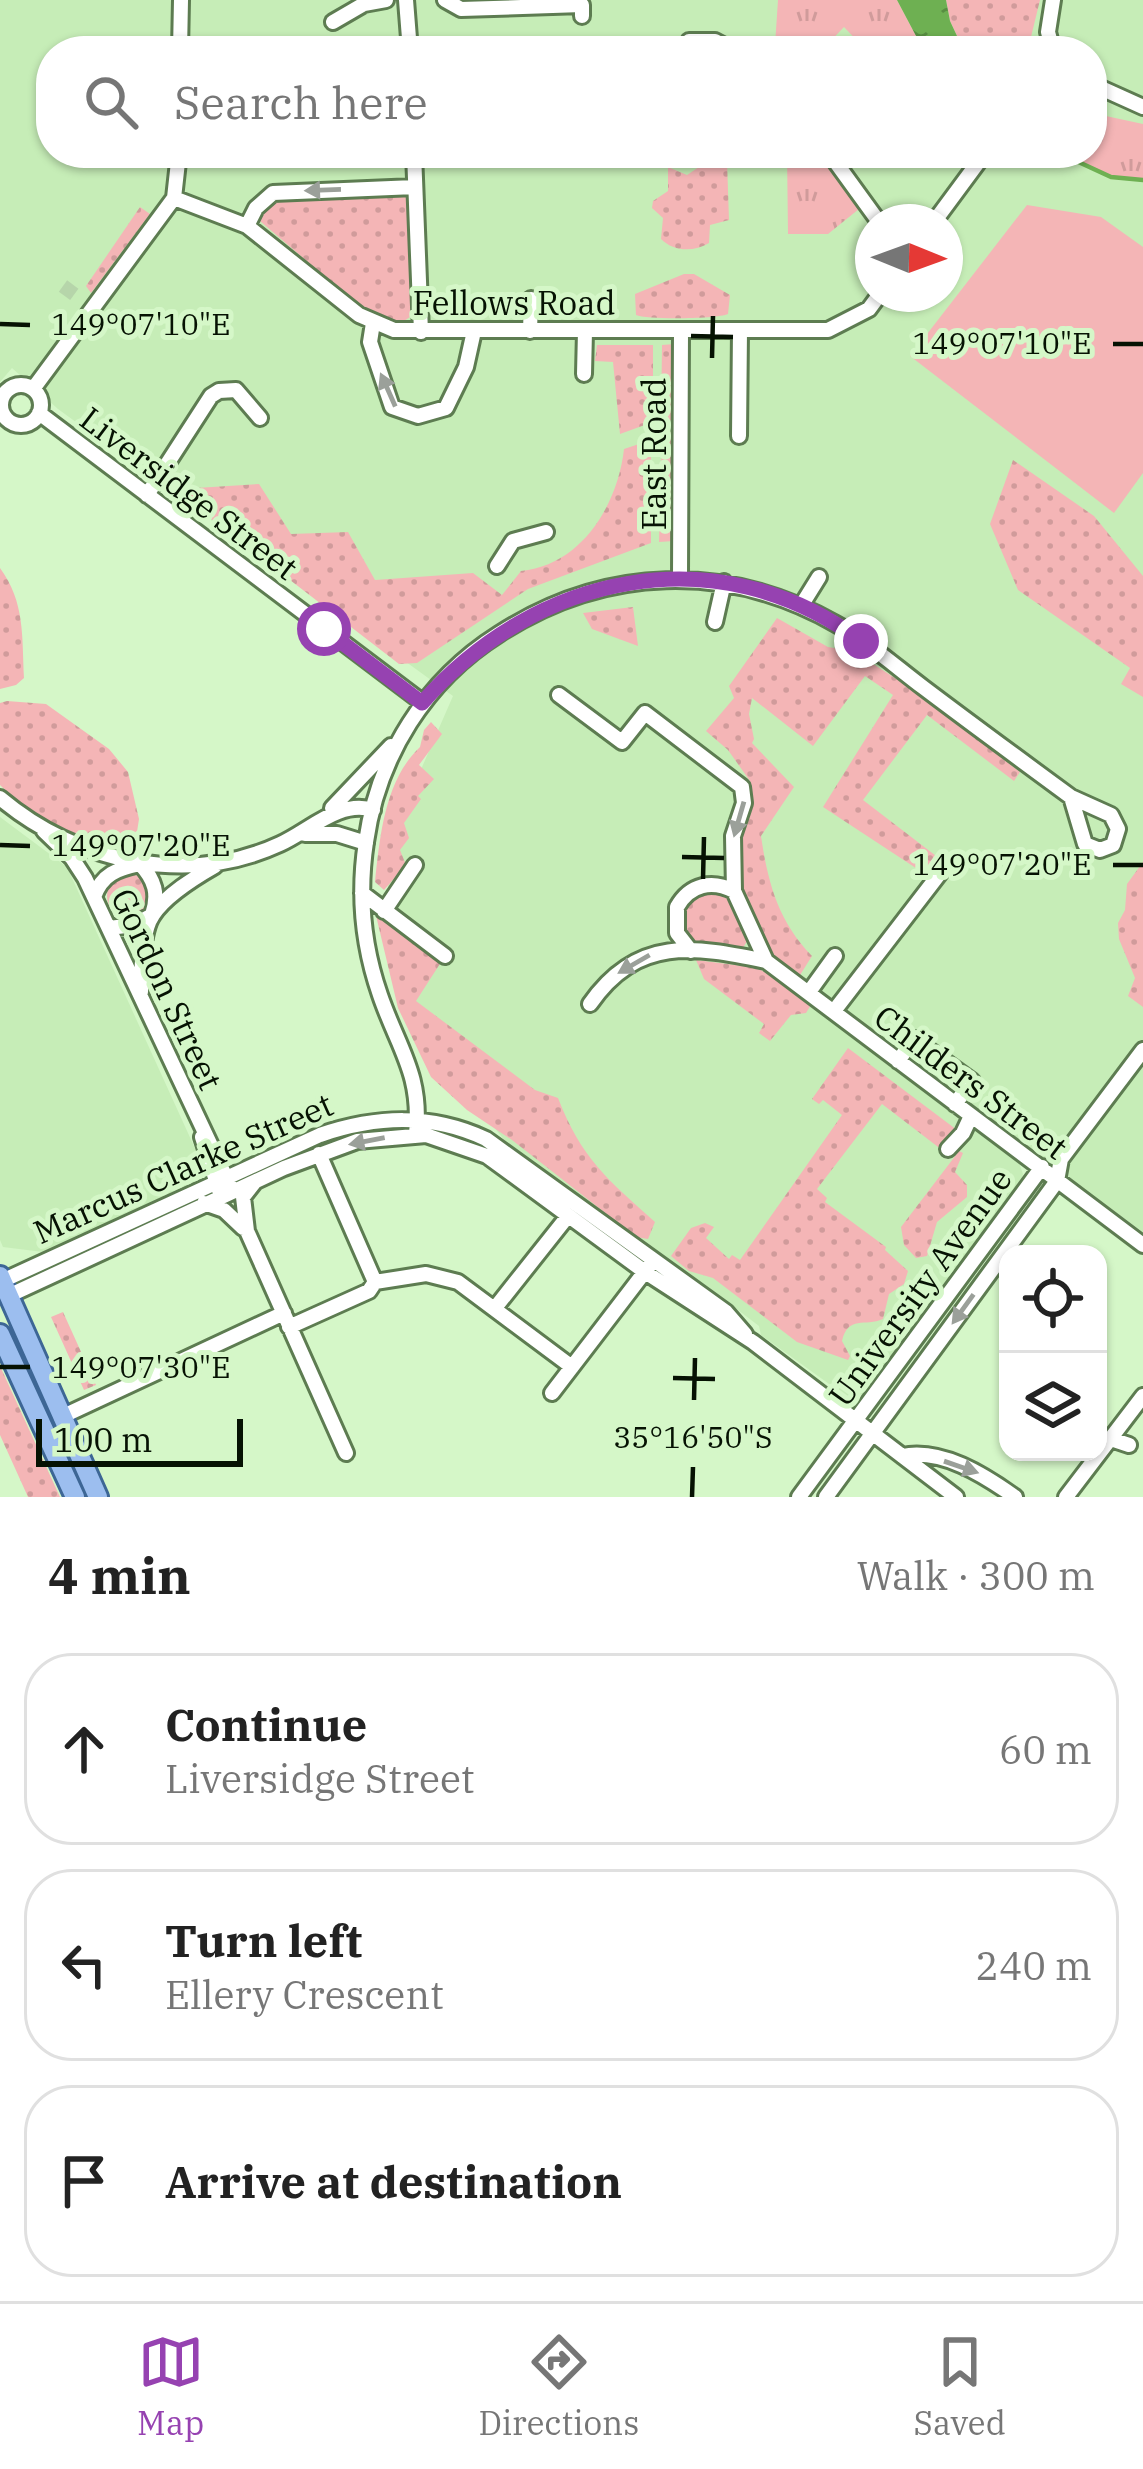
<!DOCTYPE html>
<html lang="en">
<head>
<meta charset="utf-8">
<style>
	:root { --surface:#fff; --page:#f6f6f6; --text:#222; --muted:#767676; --line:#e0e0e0; --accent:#9642b1 }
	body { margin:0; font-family:"IBM Plex Serif",serif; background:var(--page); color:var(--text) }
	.controls { position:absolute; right:36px; bottom:36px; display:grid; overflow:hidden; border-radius:24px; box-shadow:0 3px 9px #0004 }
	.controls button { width:108px; height:108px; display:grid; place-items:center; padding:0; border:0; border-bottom:3px solid var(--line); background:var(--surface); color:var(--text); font:60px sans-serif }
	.compass { position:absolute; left:855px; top:204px; width:108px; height:108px; border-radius:50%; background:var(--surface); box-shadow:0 3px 9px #0004; rotate:91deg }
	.scale { position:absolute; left:36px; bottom:30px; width:207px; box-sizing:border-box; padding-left:12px; border:6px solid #061203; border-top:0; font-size:33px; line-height:42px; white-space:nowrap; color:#061203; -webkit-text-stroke:9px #d5f7c8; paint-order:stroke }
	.stop { position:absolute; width:36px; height:36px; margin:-27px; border:9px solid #9642b1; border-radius:50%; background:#fff }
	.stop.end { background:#9642b1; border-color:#fff; box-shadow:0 3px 12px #0008 }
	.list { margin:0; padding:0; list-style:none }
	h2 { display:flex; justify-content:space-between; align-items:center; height:156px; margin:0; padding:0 48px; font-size:51px }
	h2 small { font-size:39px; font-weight:400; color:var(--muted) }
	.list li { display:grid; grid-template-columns:78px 1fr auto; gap:36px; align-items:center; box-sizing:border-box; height:192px; margin:0 24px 24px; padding:0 24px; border:3px solid var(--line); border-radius:48px }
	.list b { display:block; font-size:45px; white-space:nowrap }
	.list p { margin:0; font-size:39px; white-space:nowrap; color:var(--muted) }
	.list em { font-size:39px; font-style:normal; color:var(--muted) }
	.icon { flex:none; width:66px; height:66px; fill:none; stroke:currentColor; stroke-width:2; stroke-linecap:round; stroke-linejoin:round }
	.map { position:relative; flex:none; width:1143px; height:1497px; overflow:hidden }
	.search { position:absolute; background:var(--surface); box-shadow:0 3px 9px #0004; left:36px; right:36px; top:36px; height:132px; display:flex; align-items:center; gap:30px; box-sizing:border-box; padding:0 42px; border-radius:48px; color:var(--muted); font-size:45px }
	.sheet { height:804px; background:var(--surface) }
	nav { display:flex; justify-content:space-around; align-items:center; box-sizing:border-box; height:168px; border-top:3px solid var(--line); background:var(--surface); font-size:33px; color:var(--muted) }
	nav a { display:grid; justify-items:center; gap:6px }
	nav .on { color:var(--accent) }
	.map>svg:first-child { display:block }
	.built { fill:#c6edb7; fill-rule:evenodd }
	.grass { fill:url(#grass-dots) }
	.park { fill:url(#park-tufts) }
	.pitch { fill:#f4b5b6 }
	.water { fill:url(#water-ripples) }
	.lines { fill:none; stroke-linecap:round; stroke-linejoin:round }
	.stream { stroke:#6eb052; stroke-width:4.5 }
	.minor-tunnel { stroke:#b6d5aa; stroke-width:14; stroke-dasharray:14 7; stroke-linecap:butt }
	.minor-casing { stroke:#5d7c51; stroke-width:20 }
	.major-casing { stroke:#3d6695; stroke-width:24 }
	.minor { stroke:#fff; stroke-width:14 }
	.major { stroke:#9cbeef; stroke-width:18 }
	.oneway { fill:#9ba09a }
	.route { stroke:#9642b1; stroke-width:15 }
	.ticks { fill:none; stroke:#061203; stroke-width:4.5 }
	.labels { text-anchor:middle; stroke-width:10; stroke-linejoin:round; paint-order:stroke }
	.street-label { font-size:33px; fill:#061203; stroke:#d5f7c8 }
	.ticks-label { font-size:30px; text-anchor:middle; fill:#061203; stroke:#d5f7c8; stroke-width:10; stroke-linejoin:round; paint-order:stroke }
</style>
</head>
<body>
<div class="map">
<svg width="1143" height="1497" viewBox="0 0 1143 1497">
	<defs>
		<pattern id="grass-dots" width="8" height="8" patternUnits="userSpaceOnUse" patternTransform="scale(3)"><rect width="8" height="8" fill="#f4b5b6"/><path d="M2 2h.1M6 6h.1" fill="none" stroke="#d09b9b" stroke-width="1.8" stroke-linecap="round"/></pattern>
		<pattern id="park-tufts" width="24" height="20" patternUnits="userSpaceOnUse" patternTransform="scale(3)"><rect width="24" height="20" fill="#f4b5b6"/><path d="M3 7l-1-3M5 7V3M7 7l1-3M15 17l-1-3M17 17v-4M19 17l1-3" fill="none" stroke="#d09b9b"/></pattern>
		<pattern id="water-ripples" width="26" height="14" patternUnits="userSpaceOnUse" patternTransform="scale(3)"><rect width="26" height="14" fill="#6eb052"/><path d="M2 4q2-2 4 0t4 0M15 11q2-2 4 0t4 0" fill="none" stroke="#588e42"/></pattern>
	</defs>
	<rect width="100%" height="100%" fill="#d5f7c8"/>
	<path class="built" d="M0,0H1143V1232L1026,1147L1017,1157L1023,1174L1020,1188L865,1393L850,1399L761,1335L759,1326L709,1288H699L514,1152L398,1008L385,852L453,696L58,409L12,368L0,382ZM51,51H1092V153H51ZM873,222H945V294H873Z
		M0,817L67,867L203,1166L197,1183L43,1252L3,1247L0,1240Z"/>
	<path class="grass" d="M946,0H1040L1031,37L1033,51H964L950,21Z
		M708,161H727L729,220L710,225L709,243C694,252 674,252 661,239L663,218L652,208L653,201L668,191V167L687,175Z
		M410,193L413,315L401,323L365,311L260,221L261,214L275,201Z
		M140,207L150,214L91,293L86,286Z
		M684,274H694L730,295L728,314C717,319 647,320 636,315L635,294Z
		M675,344L674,420L661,421L662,345Z
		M597,345H653V422L620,434L613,362L595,361Z
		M676,432L674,541L659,542L662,433Z
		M651,440V543L528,589L417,663L399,664L167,485L175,474L196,488L259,484L291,534L348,532L375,580L473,573L502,595L521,571C582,565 618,504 624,449Z
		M1013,460L1094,516L1143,576V697L1121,684L1130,668L1018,590L990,524Z
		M0,568C25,602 22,636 24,678L16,685L0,689Z
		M633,607L638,646L592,629L583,613Z
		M777,618L828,647L853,651L912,689L1020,772L1014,781L927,715L863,800L940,859L928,876L823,807L893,695L865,676L813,746L752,698L749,714L754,739L752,743L794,787L761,836C768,883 778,921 812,956L795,983L766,961L752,933L738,956L691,951L675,924L687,893L730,888L750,781L728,750L706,731L734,698L729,686Z
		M7,701L46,704L109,749L128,772L139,819L134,851C99,859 25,810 0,785V703Z
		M431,722L442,734L419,765L434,779L418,796L421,799L404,823L409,838L400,850L406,865L384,890L375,882C380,835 385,780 420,747L424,730Z
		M1143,862V1007L1128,996L1135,978L1119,939L1118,923L1125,910L1127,884Z
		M107 896a22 22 0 1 1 44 0a22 22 0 1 1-44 0Z
		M373,903L445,956L416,1001L535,1090L558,1098C581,1158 608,1180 655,1222L648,1239L636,1237L512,1140L467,1110L431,1077L398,1008Z
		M696,960L758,968L812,1003L806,1013L791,1015L770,1041L759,1033L764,1024L704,979Z
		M848,1048L957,1130L942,1150L882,1104L817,1189L827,1198L825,1202L886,1247L885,1250L908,1271L904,1284L889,1294L883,1319C865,1327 848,1315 842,1341L850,1356L848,1360L797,1342L713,1278L689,1271L671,1256L691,1228L705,1223L714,1227L706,1238L729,1259L732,1255L740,1260L842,1115L823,1100L819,1104L812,1099Z
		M959,1151L963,1153L955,1172L967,1185V1197L937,1222L927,1256L916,1258L904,1245L901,1227Z
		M63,1312L96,1385L84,1390L51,1317Z
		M0,1366L60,1497H28L0,1435Z"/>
	<path class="park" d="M778,0H897L924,51H867L844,27L821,51H766L775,45Z
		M1092,113L1143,124V180L1111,177L1059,153H1092Z
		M787,153H817L859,209L828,234H788Z"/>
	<path class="pitch" d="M1027,205L1101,217L1143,247V473L1114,513L910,356Z"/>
	<path class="water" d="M897,0H946L950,21L964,51H924Z"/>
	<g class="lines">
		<path class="stream" d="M1059,153L1111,177L1143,180"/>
		<path class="minor-tunnel" d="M63,286L78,297"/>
		<defs>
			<path id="minor" d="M406,0L410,51
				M445,0L461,9L582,5V16
				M1053,0L1048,32L1053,51
				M333,22L364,4L386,0
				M689,41H715L734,51
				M180,51L181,0
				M1092,84L1143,107
				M414,153L421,332
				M829,153L879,222
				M174,198L247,226L359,315L394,330H828L869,309L880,294
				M934,222L985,153
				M247,226L256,208L273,193L415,187
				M945,270L947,271
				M373,323L370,342L392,407L418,416L446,408L466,367L474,331
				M530,331L531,299
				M584,374L585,331
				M1 405a20 20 0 1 1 40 0a20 20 0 1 1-40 0Z
				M33,389L174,198L179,153
				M39,413L422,702
				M739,436L740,330
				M147,495L211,396L219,391L236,390L260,418
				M497,566L513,541L546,532
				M680,578L681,330
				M801,606L819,577
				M715,622L724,582
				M559,695L622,742L645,713L742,787L744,803L733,836L734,891
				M0,798C76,862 187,887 280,844C309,831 340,799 373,810
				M332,808L391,746
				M44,831L72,858L85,878L230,1186
				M305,834H337L366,843
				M362,893L445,956
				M94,897C102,874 117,869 140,864C155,880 159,894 152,915L134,925L109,928
				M384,911L415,865
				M766,961L1143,1245
				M141,992C141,973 142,930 153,915C166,895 194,878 215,866
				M809,992L835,956
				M590,1004C637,936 694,946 766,961L734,891C712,880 690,884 677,907V933L691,951
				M834,1011L947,864
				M898,1061L914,1039L972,1081L955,1104
				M416,1134C422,1074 398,1048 380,995C363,946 358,894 366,842C378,756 426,680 499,634C604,566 727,562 836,624C867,641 896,667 924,688C973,725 1022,761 1071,797L1111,815L1118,829L1113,845L1100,850L1085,844L1071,797
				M202,1137L219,1190
				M948,1149L963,1133L971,1116
				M319,1154L375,1282
				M254,1183L243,1197L247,1231L346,1453
				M204,1203L224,1210L243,1228
				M2,1281L320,1135C376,1116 431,1113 486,1139L726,1312L745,1334
				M8,1296L284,1168L357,1141L426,1135L487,1156L645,1272L753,1342L956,1497
				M495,1308L568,1216
				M289,1327L369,1291L375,1282L426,1274L458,1282L572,1367
				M552,1393L650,1265
				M61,1417L284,1313
				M1111,1439L1129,1445
				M902,1456C942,1448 984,1475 1015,1497
				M799,1497L1042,1167
				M826,1497L1057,1181L1061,1159L1143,1050
				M1066,1497L1143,1396"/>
			<path id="major" d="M0,1276L98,1497
				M0,1334L75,1497"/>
		</defs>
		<use href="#minor" class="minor-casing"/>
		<use href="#major" class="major-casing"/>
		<use href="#minor" class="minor"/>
		<use href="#major" class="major"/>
	</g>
	<defs><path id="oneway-solid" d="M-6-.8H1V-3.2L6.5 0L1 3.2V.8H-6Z" transform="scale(3)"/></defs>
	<g class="oneway">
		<use href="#oneway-solid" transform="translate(323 190) rotate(178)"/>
		<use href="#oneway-solid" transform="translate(388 390) rotate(-114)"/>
		<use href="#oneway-solid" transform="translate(739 819) rotate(106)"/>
		<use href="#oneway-solid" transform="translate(634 964) rotate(150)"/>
		<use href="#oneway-solid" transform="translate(367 1141) rotate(169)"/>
		<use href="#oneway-solid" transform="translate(963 1309) rotate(126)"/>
		<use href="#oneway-solid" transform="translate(961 1467) rotate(19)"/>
	</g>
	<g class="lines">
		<path class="route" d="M324,629L422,703C536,573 717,534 861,641"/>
	</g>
	<path class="ticks" d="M0,324L30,325M691,336L733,337M1113,344H1143M712,358L713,316M0,845L30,846M682,857L724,858M1113,865H1143M703,879L704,837M0,1367H30M673,1378L715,1379M694,1400L695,1358M692,1497L693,1467"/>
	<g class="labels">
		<g class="street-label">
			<text x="514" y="315">Fellows Road</text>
			<text transform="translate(654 454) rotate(-90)" y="12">East Road</text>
			<text transform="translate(189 493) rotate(37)" y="12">Liversidge Street</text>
			<text transform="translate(167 989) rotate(65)" y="12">Gordon Street</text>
			<text transform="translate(971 1082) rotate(37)" y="12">Childers Street</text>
			<text transform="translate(183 1168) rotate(-24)" y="12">Marcus Clarke Street</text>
			<text transform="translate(920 1287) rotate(-54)" y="12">University Avenue</text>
		</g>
	</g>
	<g class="ticks-label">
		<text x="141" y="335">149°07'10"E</text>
		<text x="1002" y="354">149°07'10"E</text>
		<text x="141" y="856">149°07'20"E</text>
		<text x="1002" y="875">149°07'20"E</text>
		<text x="141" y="1378">149°07'30"E</text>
		<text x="693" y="1448">35°16'50"S</text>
	</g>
</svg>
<div class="controls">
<button><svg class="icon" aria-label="locate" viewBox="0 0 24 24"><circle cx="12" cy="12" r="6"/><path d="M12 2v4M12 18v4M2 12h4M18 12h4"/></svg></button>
<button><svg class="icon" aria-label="layers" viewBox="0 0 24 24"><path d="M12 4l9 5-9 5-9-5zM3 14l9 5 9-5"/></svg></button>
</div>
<svg class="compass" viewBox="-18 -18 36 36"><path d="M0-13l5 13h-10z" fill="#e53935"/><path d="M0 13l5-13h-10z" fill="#767676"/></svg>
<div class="scale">100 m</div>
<div class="stop" style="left:324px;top:629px"></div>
<div class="stop end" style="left:861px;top:641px"></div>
<div class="search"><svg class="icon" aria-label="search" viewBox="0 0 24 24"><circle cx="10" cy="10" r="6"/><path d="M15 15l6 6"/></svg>Search here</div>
</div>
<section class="sheet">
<h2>4 min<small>Walk · 300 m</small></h2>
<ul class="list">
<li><svg class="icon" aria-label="ahead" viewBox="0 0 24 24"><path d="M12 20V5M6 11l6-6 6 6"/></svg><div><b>Continue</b><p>Liversidge Street</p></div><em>60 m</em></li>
<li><svg class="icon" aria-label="left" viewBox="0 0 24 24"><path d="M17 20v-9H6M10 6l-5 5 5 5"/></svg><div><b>Turn left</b><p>Ellery Crescent</p></div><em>240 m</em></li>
<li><svg class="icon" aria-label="arrive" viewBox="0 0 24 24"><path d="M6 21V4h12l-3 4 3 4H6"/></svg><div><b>Arrive at destination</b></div></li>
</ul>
</section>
<nav>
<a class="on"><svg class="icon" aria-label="map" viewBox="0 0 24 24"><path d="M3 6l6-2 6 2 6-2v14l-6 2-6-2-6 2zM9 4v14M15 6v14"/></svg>Map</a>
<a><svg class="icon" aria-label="directions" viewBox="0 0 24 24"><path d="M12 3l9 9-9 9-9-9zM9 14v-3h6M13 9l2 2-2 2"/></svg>Directions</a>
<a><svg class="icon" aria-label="saved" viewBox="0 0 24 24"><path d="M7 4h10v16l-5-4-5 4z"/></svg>Saved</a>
</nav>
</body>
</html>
